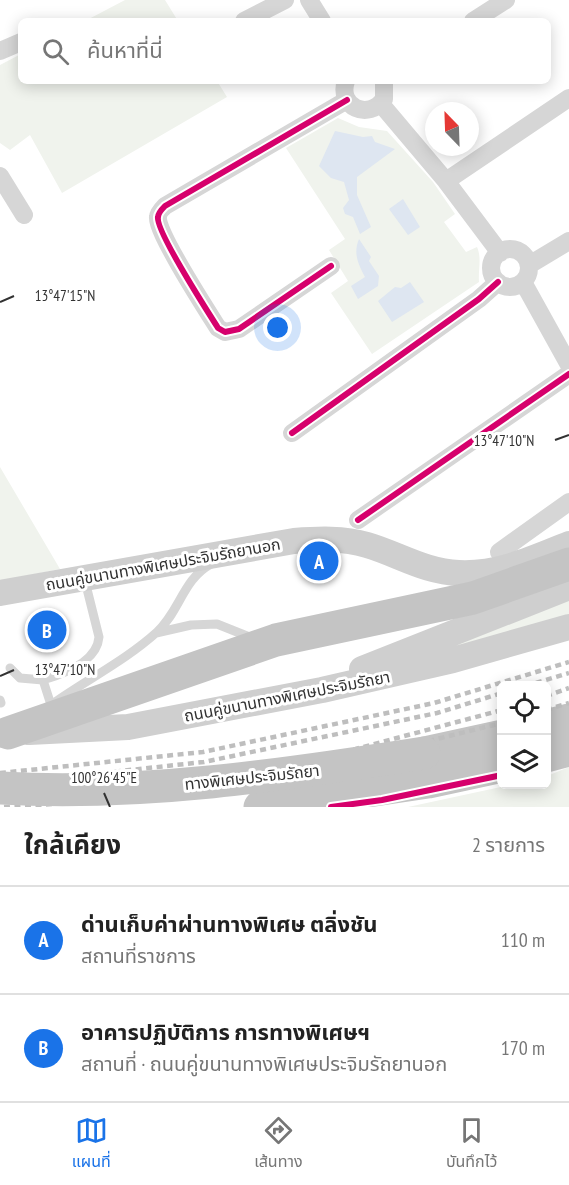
<!DOCTYPE html>
<html lang="th">
<head>
<meta charset="utf-8">
<style>
	:root { --surface:#fff; --page:#f2f2f2; --text:#222; --muted:#767676; --line:#e0e0e0; --accent:#1a73e8 }
	body { margin:0; font-family:"PT Sans Narrow","Noto Sans Thai",sans-serif; background:var(--page); color:var(--text) }
	.controls { position:absolute; right:18px; bottom:18px; display:grid; overflow:hidden; border-radius:9px; box-shadow:0 3px 15px #0003 }
	.controls button { width:54px; height:54px; display:grid; place-items:center; padding:0; border:0; border-bottom:2px solid var(--line); background:var(--surface); color:var(--text); font:30px sans-serif }
	.compass { position:absolute; left:425px; top:102px; width:54px; height:54px; border-radius:50%; background:var(--surface); box-shadow:0 3px 15px #0003; rotate:337deg }
	.you { position:absolute; left:278px; top:328px; width:21px; height:21px; margin:-15px; border:4px solid #fff; border-radius:50%; background:#1a73e8; box-shadow:0 0 0 9px #1a73e833 }
	.badge { display:grid; place-items:center; width:39px; height:39px; border-radius:50%; background:var(--accent); color:#fff; font-size:20px; font-weight:700 }
	.pin { position:absolute; translate:-50% -50%; border:3px solid #fff; box-shadow:0 2px 6px #0006 }
	.list { margin:0; padding:0; list-style:none }
	h2 { display:flex; justify-content:space-between; align-items:center; height:78px; margin:0; padding:0 24px; font-size:26px }
	h2 small { font-size:20px; font-weight:400; color:var(--muted) }
	.list li { display:grid; grid-template-columns:39px 1fr auto; gap:18px; align-items:center; box-sizing:border-box; height:108px; padding:0 24px; border-top:2px solid var(--line) }
	.list b { display:block; font-size:22px; white-space:nowrap }
	.list p { margin:0; font-size:20px; white-space:nowrap; color:var(--muted) }
	.list em { font-size:20px; font-style:normal; color:var(--muted) }
	.icon { flex:none; width:33px; height:33px; fill:none; stroke:currentColor; stroke-width:2; stroke-linecap:round; stroke-linejoin:round }
	.map { position:relative; flex:none; width:569px; height:807px; overflow:hidden }
	.search { position:absolute; background:var(--surface); box-shadow:0 3px 15px #0003; left:18px; right:18px; top:18px; height:66px; display:flex; align-items:center; gap:15px; box-sizing:border-box; padding:0 21px; border-radius:9px; color:var(--muted); font-size:22px }
	.sheet { height:294px; background:var(--surface) }
	nav { display:flex; justify-content:space-around; align-items:center; box-sizing:border-box; height:84px; border-top:2px solid var(--line); background:var(--surface); font-size:16px; color:var(--muted) }
	nav a { display:grid; justify-items:center; gap:3px }
	nav .on { color:var(--accent) }
	.map>svg:first-child { display:block }
	.green { fill:#f0f3ed }
	.water { fill:#dee6f1 }
	.lines { fill:none; stroke-linecap:round; stroke-linejoin:round }
	.service { stroke:#d6d6d6; stroke-width:9 }
	.minor { stroke:#d6d6d6; stroke-width:18 }
	.secondary { stroke:#cfcfcf; stroke-width:26 }
	.motorway { stroke:#c4c4c4; stroke-width:33 }
	.rail { stroke:#bebebe; stroke-width:4.5; stroke-dasharray:6 4.5; stroke-linecap:butt }
	.motorway-bridge { stroke:#c4c4c4; stroke-width:33 }
	.cycleway-casing { stroke:#fff; stroke-width:10 }
	.cycleway { stroke:#d6006c; stroke-width:6 }
	.ticks { fill:none; stroke:#323232; stroke-width:2 }
	.labels { text-anchor:middle; stroke-width:6; stroke-linejoin:round; paint-order:stroke }
	.street-label { font-size:16px; fill:#323232; stroke:#fff }
	.ticks-label { font-size:15px; text-anchor:middle; fill:#323232; stroke:#fff; stroke-width:6; stroke-linejoin:round; paint-order:stroke }
</style>
</head>
<body>
<div class="map">
<svg width="569" height="807" viewBox="0 0 569 807">
	<rect width="100%" height="100%" fill="#fff"/>
	<path class="green" d="M125,0H165L178,21H85Z
		M21,54V81H217L227,97L62,193L30,135L10,150L0,143V65Z
		M338,118L359,127L387,131L433,182L455,214L444,222L466,252L477,247C482,258 478,270 479,282L372,354L331,293L348,281L329,250L345,239L286,148Z
		M0,467L60,569L0,581Z
		M569,578V618L424,658Z
		M569,767V807H408L510,785L546,784L547,776Z"/>
	<path class="water" d="M335,131L363,137L372,136L375,142L395,149L357,177V195L371,227L360,234L353,217L345,214L343,208L349,200L344,182L331,178L319,166Z
		M403,199L420,227L408,235L389,209Z
		M359,239L371,257L369,261L379,276L378,286L358,299L351,286L365,277C358,264 353,253 359,239Z
		M410,282L424,302L392,322L378,301L395,287L401,288Z"/>
	<g class="lines">
		<path class="service" d="M156,633L191,625L217,624L252,638
			M10,668L20,678L43,680
			M0,700L1,703
			M54,703C88,679 126,660 157,632C180,611 183,579 211,564
			M51,705L43,680C64,674 97,662 99,637L85,581"/>
		<path class="minor" d="M309,0L322,21
			M244,21L285,0
			M473,21L506,0
			M0,51L21,42
			M346,81C337,107 369,121 384,99V81
			M381,104L446,181L500,253
			M0,176L24,215
			M446,181L569,98
			M491 268a19 19 0 1 1 38 0a19 19 0 1 1-38 0Z
			M529,265L569,241
			M331,266L239,329L225,332L218,328C208,312 155,230 158,217C158,213 162,209 165,206L347,100
			M523,282L569,365
			M292,433L479,299L498,282
			M358,520L569,374
			M499,552L569,502"/>
		<path class="secondary" d="M0,593L294,541C319,539 343,538 367,545C398,554 425,572 459,573C498,575 534,558 569,544
			M362,669L569,587
			M29,732L128,727L322,690L453,660L569,627"/>
		<path class="motorway" d="M546,726L569,720
			M8,733L276,640L473,598L569,564
			M424,753L502,736
			M546,756L569,750
			M260,807L428,782L502,766"/>
		<path class="rail" d="M526,686L569,673
			M546,696L569,688
			M546,710L569,703
			M0,773L203,752L434,703L569,662
			M0,784L204,762L437,713L502,693
			M0,796L37,795L318,759L502,710
			M4,807L135,799L322,767L502,723"/>
		<path class="motorway-bridge" d="M0,788C142,796 284,775 424,753"/>
		<defs>
			<path id="cycleway" d="M331,266L239,329L225,332L218,328C208,312 155,230 158,217C158,213 162,209 165,206L347,100
				M292,433L479,299L498,282
				M358,520L569,374
				M331,807L382,800L502,775"/>
		</defs>
		<use href="#cycleway" class="cycleway-casing"/>
		<use href="#cycleway" class="cycleway"/>
	</g>
	<path class="ticks" d="M0,302L14,296M555,440L569,435M0,676L14,670M104,793L110,807"/>
	<g class="labels">
		<g class="street-label">
			<text transform="translate(163 564) rotate(-10)" y="6">ถนนคู่ขนานทางพิเศษประจิมรัถยานอก</text>
			<text transform="translate(287 696) rotate(-11)" y="6">ถนนคู่ขนานทางพิเศษประจิมรัถยา</text>
			<text transform="translate(252 777) rotate(-6)" y="6">ทางพิเศษประจิมรัถยา</text>
		</g>
	</g>
	<g class="ticks-label">
		<text x="65" y="301">13°47'15"N</text>
		<text x="504" y="446">13°47'10"N</text>
		<text x="65" y="675">13°47'10"N</text>
		<text x="104" y="783">100°26'45"E</text>
	</g>
</svg>
<div class="controls">
<button><svg class="icon" aria-label="locate" viewBox="0 0 24 24"><circle cx="12" cy="12" r="6"/><path d="M12 2v4M12 18v4M2 12h4M18 12h4"/></svg></button>
<button><svg class="icon" aria-label="layers" viewBox="0 0 24 24"><path d="M12 4l9 5-9 5-9-5zM3 14l9 5 9-5"/></svg></button>
</div>
<svg class="compass" viewBox="-18 -18 36 36"><path d="M0-13l5 13h-10z" fill="#e53935"/><path d="M0 13l5-13h-10z" fill="#767676"/></svg>
<div class="you"></div>
<div class="pin badge" style="left:319px;top:561px">A</div>
<div class="pin badge" style="left:47px;top:630px">B</div>
<div class="search"><svg class="icon" aria-label="search" viewBox="0 0 24 24"><circle cx="10" cy="10" r="6"/><path d="M15 15l6 6"/></svg>ค้นหาที่นี่</div>
</div>
<section class="sheet">
<h2>ใกล้เคียง<small>2 รายการ</small></h2>
<ul class="list">
<li><span class="badge">A</span><div><b>ด่านเก็บค่าผ่านทางพิเศษ ตลิ่งชัน</b><p>สถานที่ราชการ</p></div><em>110 m</em></li>
<li><span class="badge">B</span><div><b>อาคารปฏิบัติการ การทางพิเศษฯ</b><p>สถานที่ · ถนนคู่ขนานทางพิเศษประจิมรัถยานอก</p></div><em>170 m</em></li>
</ul>
</section>
<nav>
<a class="on"><svg class="icon" aria-label="map" viewBox="0 0 24 24"><path d="M3 6l6-2 6 2 6-2v14l-6 2-6-2-6 2zM9 4v14M15 6v14"/></svg>แผนที่</a>
<a><svg class="icon" aria-label="directions" viewBox="0 0 24 24"><path d="M12 3l9 9-9 9-9-9zM9 14v-3h6M13 9l2 2-2 2"/></svg>เส้นทาง</a>
<a><svg class="icon" aria-label="saved" viewBox="0 0 24 24"><path d="M7 4h10v16l-5-4-5 4z"/></svg>บันทึกไว้</a>
</nav>
</body>
</html>
